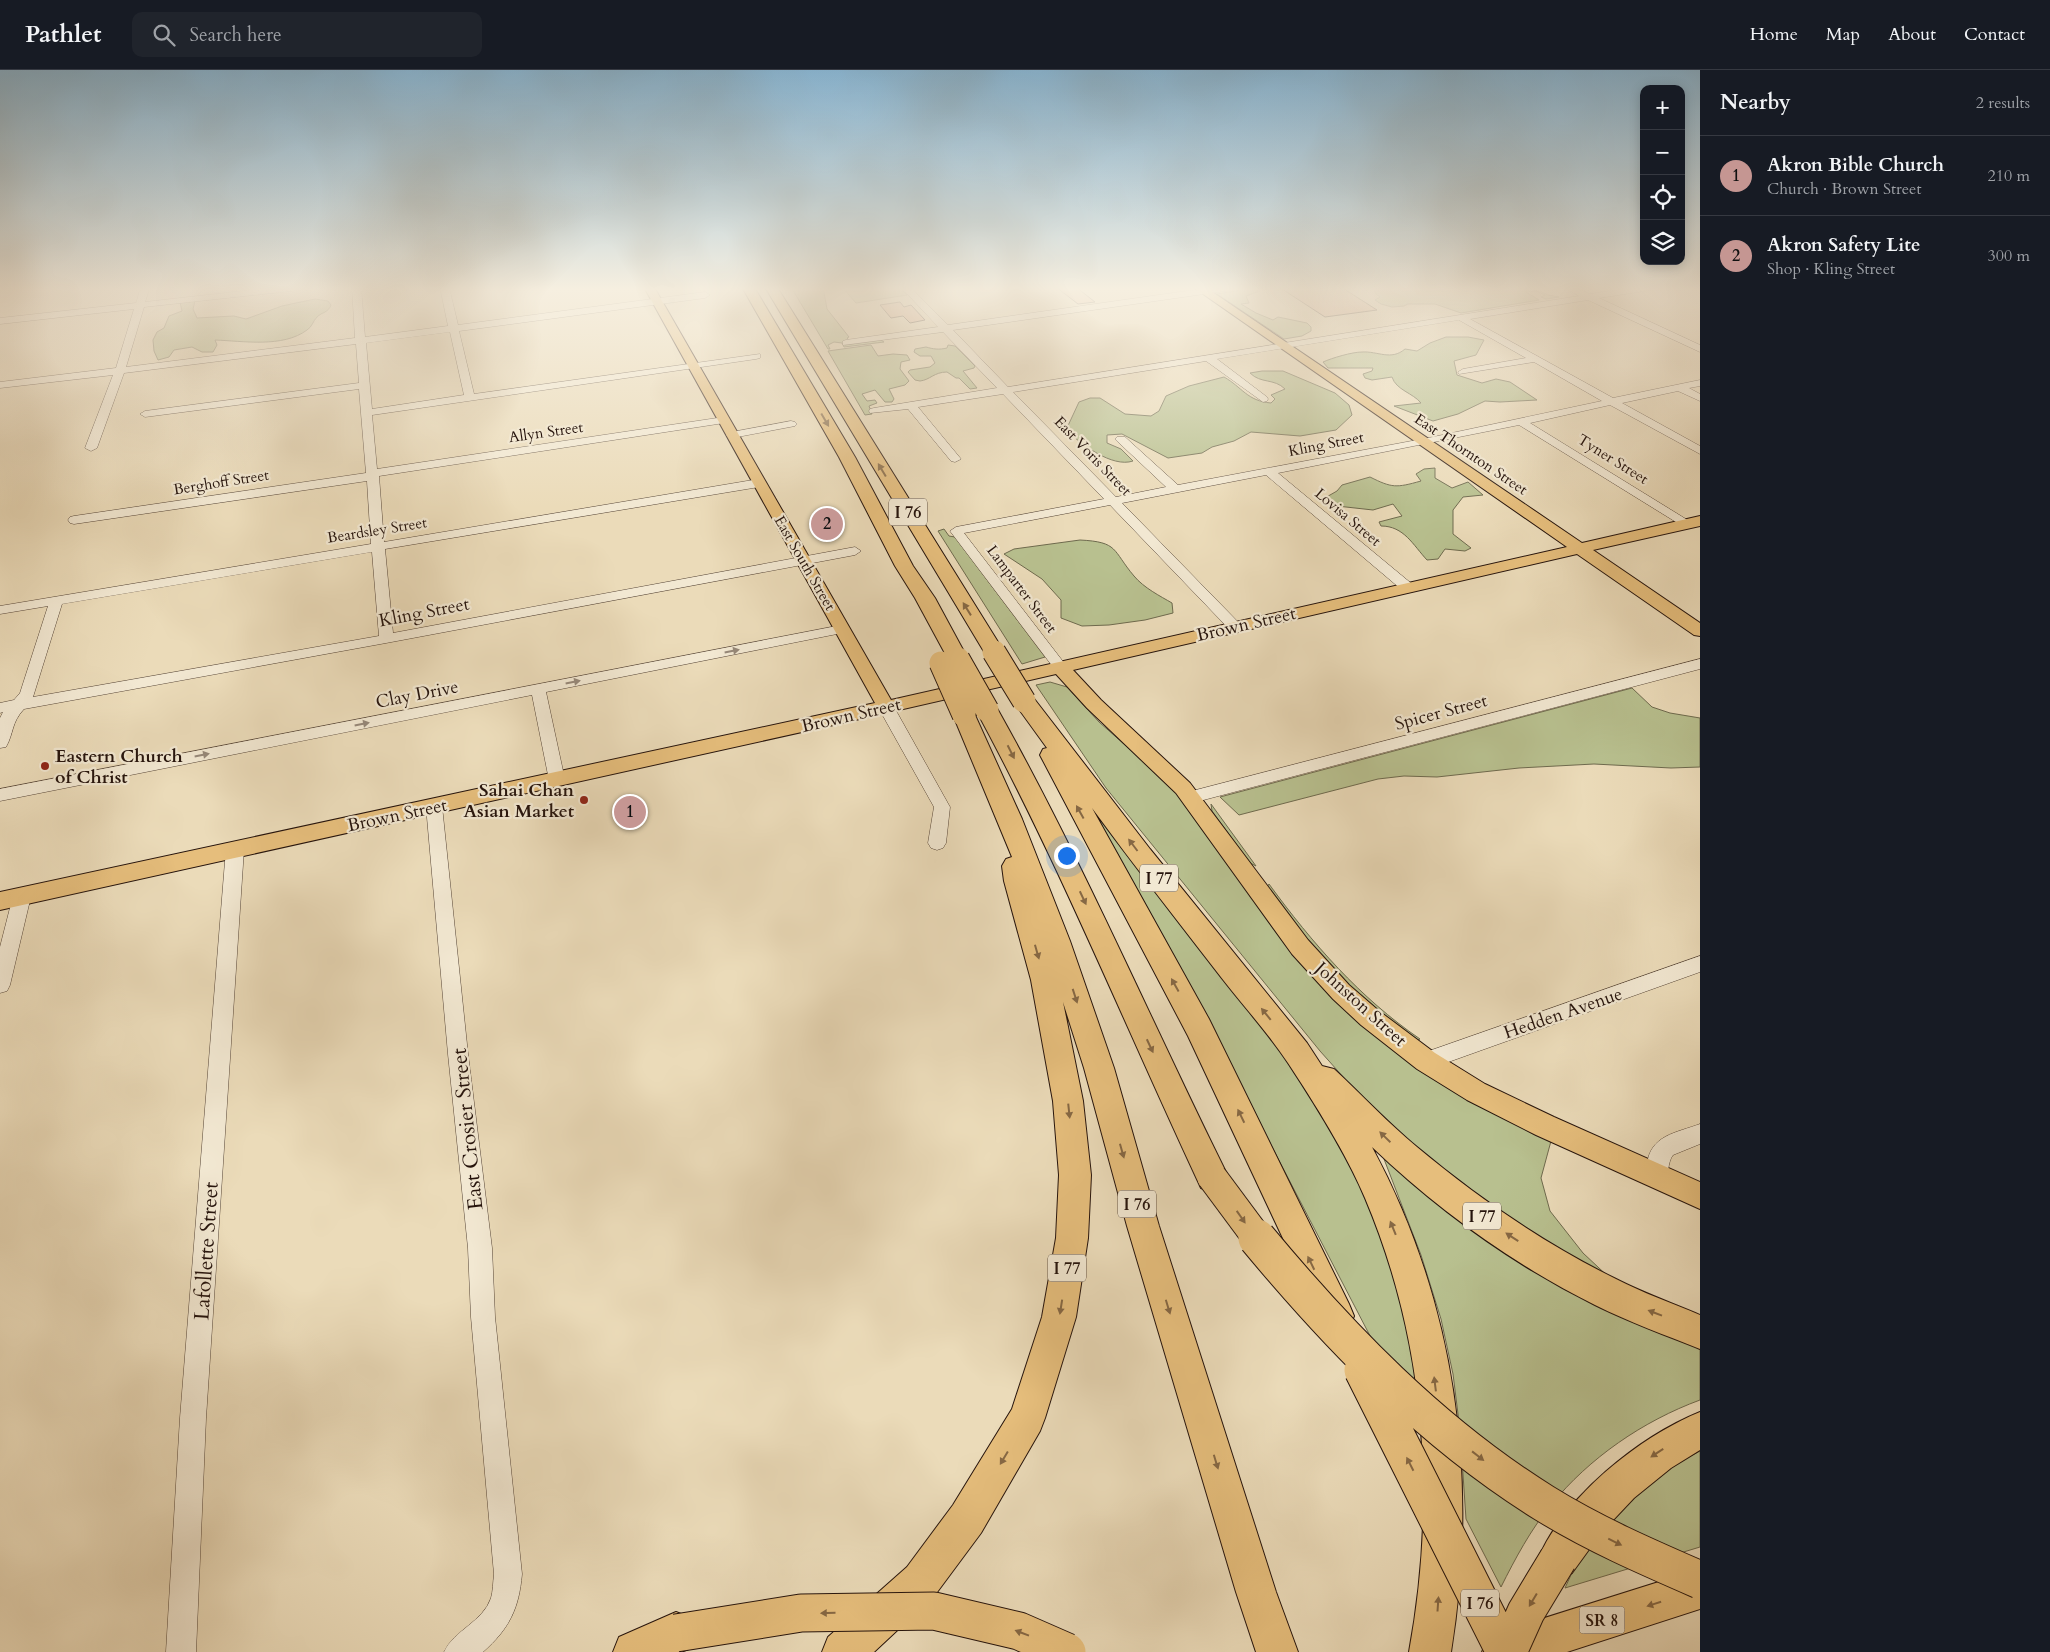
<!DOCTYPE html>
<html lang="en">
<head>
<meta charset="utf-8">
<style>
	:root { --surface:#171b24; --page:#20242c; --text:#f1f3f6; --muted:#9ea1a6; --line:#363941; --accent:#c59692 }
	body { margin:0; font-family:Cardo,serif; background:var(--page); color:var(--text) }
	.controls { position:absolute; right:15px; top:15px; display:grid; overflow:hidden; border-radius:10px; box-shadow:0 2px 12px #0003 }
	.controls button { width:45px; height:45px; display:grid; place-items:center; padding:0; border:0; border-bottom:1px solid var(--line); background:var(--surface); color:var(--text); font:25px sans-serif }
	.you { position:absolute; left:1066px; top:785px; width:18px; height:18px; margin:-12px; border:4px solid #fff; border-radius:50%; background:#1a73e8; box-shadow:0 0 0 8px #1a73e833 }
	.badge { display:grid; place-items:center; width:32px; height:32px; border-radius:50%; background:var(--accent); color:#111; font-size:16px; font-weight:700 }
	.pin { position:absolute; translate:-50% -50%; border:2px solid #fff; box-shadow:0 1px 5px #0006 }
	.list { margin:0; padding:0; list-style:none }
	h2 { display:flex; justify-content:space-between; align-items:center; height:65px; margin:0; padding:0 20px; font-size:21px }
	h2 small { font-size:16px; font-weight:400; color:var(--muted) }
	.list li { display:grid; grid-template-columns:32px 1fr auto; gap:15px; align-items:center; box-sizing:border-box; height:80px; padding:0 20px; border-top:1px solid var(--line) }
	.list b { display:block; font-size:19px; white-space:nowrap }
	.list p { margin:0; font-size:16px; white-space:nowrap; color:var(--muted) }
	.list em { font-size:16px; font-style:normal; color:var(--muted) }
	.icon { flex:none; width:28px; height:28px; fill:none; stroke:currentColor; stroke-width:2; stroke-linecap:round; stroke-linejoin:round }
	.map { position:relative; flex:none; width:1700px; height:1582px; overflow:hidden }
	header { display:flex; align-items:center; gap:30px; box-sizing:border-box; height:70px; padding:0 25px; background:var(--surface); border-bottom:1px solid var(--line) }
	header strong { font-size:24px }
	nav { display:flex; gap:28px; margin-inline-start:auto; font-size:18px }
	.search { width:350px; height:45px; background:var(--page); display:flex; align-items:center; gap:12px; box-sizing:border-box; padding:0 18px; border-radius:10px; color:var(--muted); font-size:19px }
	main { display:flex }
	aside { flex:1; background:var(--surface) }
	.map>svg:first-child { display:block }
	.green { fill:#b8c08f; stroke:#6e6a4e }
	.building { fill:#e3ad8e; stroke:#25130c }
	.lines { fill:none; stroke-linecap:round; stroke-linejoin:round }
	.minor-casing { stroke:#564537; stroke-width:1 }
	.major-casing { stroke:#25130c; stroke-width:2 }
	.highway-casing { stroke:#25130c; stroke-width:2 }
	.minor { fill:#f2e8d2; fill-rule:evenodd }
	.major { fill:#e6be7c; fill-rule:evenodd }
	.highway { fill:#e6be7c; fill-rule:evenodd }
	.highway-bridge-far3-casing { stroke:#25130c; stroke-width:19; stroke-linecap:butt }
	.highway-bridge-far2-casing { stroke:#25130c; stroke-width:25; stroke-linecap:butt }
	.highway-bridge-far1-casing { stroke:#25130c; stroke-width:31; stroke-linecap:butt }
	.highway-bridge-casing { stroke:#25130c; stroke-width:39; stroke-linecap:butt }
	.highway-bridge-far3 { stroke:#e6be7c; stroke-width:18 }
	.highway-bridge-far2 { stroke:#e6be7c; stroke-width:23 }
	.highway-bridge-far1 { stroke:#e6be7c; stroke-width:29 }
	.highway-bridge { stroke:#e6be7c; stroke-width:37 }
	.oneway { fill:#866844 }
	.oneway2 { fill:#968879 }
	.poi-dot { fill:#8f2418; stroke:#f2e8d2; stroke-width:2 }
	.labels { text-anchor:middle; stroke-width:4.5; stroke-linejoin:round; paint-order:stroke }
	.far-street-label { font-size:15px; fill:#25130c; stroke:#f2e8d2 }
	.shield { fill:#f2e8d2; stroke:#625347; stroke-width:1 }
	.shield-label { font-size:16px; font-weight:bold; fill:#25130c }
	.street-label { font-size:18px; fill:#25130c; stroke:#f2e8d2 }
	.poi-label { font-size:18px; font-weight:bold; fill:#25130c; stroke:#f2e8d2; text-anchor:start }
	.near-street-label { font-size:21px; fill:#25130c; stroke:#f2e8d2 }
</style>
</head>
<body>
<header>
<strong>Pathlet</strong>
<div class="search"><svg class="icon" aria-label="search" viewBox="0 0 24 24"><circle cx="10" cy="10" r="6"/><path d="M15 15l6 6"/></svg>Search here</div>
<nav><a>Home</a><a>Map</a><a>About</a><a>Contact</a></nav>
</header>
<main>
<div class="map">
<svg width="1700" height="1582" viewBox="0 0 1700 1582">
	<rect width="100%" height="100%" fill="#ebdbb9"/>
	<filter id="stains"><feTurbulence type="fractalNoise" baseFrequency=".004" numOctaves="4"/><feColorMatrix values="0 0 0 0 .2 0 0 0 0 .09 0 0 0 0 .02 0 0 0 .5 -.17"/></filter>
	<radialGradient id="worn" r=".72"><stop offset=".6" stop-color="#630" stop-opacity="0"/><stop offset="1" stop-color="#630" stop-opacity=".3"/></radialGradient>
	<path class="green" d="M791,217H823L827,239L849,267L847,268L849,270L843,271L845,275L881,270L884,272L844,277L842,273L834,272L828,275L830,279H828Z
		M842,217H899L907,225L856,233Z
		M1373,217H1539L1540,218L1538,220L1548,225L1559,227L1546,229L1541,227L1545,225L1536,221L1526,222L1539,230L1461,243L1435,234H1408L1404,236L1392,237L1381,234L1375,230L1380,227L1376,224Z
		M1247,219L1260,221L1246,226L1249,233L1241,234L1256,243L1273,250L1278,247L1307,253L1311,257V261L1302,266L1284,269L1217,224Z
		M315,229L328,231L331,235C328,243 322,242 317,247C313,251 312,257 307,260C283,278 243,271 215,270L217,275L213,282H202L192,277L174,280L169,287L158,290L154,281L153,270L157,262L164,258L169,246L182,241L180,232L195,231L193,239L197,248L234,246L246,249L282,236Z
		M1446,267H1468L1484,270L1476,285L1454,291L1457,305L1482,313L1496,309L1510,312L1537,330L1500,332L1485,331L1458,344L1433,351L1394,336L1421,333C1413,323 1396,320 1392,307L1372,310L1365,308L1363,304L1372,301L1373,298H1328L1323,292C1332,288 1352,282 1362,282C1378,281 1391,291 1405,279L1417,281L1430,273Z
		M871,275L878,286L893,284L907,285L910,290L901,292L900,299L909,311L905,315L889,319L894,329L892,332H885L875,320L862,324L867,331L875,330L877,333L869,336L872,344L865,345L828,281Z
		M948,275L955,276L975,296L974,298L963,301L977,318L970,319L959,308H956L947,302C934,302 930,310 920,311L915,310L908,302L910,300L930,297L935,293L931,286H920L914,282L915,279L926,277C933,279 939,280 947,278Z
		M1262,301H1283L1335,323L1349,335L1352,345L1336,360L1300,366L1251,362L1234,371L1212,377L1202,383L1168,388L1122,364L1107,365V373L1121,379L1133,391C1112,398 1081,374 1066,360L1079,332L1090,328H1100L1125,344L1151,346L1159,341L1166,326L1189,316L1224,307C1242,317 1247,331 1271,333L1275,329L1271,325L1285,319C1274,308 1261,314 1250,303Z
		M1435,398V408L1452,418L1468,412L1483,425L1463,427L1453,440V464L1471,478L1465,481L1445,479L1438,489L1427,490C1413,475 1404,456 1381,456L1379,452L1402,446L1393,434L1373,440L1328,435L1323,429L1337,421L1342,415L1370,407C1392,418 1396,418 1421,411L1416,404L1424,399Z
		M944,459L949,466L955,467L1045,587L1022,594L938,461Z
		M1080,470C1119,472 1112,480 1134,506C1144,518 1160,526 1172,533L1173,543L1145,550L1109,555L1082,556L1061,548V530L1042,509L1004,484L1014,479Z
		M1050,612L1067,617L1099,652L1175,719L1283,869L1551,1071L1541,1108L1550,1141L1583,1183L1614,1212L1547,1176L1419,1083L1354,1019L1320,981L1106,718L1036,615Z
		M1632,618L1652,637L1670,643L1700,648V697L1671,698L1594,694L1519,698L1437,707L1404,706L1378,709L1239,745L1220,727Z
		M1070,703L1270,966L1305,1016L1350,1092L1381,1160L1412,1269L1422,1366L1231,998Z
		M1211,734L1256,796L1250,793L1212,741Z
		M1269,814C1312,873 1360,928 1420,969L1416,971L1352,919L1307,870L1267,817Z
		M1387,1087L1700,1274V1330C1643,1351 1589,1388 1551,1435C1531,1459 1515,1489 1501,1517L1466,1449L1460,1360L1453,1304L1441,1249L1421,1185L1384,1089Z
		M1700,1381V1477L1565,1518L1576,1494L1616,1440L1651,1406Z"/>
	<path class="building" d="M1056,217H1076L1095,232L1078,234Z
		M1279,217H1341L1377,240L1325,247Z
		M900,232L904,237L911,235L925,250L910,253L903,246L891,248L880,235Z"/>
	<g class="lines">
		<defs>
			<path id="minor" d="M141,217H150L145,232L278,217H305L300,220L144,237L126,297L355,268L352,217H361L365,267L448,256L440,217H449L458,255L705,222L710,225L705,228L459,261L474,324L760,284V288L756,289L372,345L377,399L724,347L729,350L724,353L379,406L384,472L759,409L765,413L759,417L385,479L393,563L855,477L861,481L855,485L386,573L24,639C11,653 14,663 6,677L0,678V648L3,642L0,643V633L14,630L20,623L48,536L0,544V536L371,474L367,411L74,454L70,453L68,450L70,447L74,446L366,403L359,319L145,347L140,344L145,341L359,313L356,274L124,303L97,378L91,381L85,378L113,305L0,318V312L116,298L134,239L0,254V248L136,233ZM450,262L464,325L372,339L366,273ZM372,482L379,566L33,627L62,534Z
				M582,217H600L595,220H583Z
				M901,217H910L948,255L1215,217H1237L1232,220L953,260L1008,317L1579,226L1564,217H1575L1590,224L1636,217H1655L1651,220L1599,228L1700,275V282L1588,230L1470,249L1613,328L1700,310V316L1689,318L1700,324V331L1678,321L1622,333L1700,376V384L1610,335L1530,353L1694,454L1692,457H1684L1519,355L1278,403L1412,514L1414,517L1407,521L1402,520L1266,405L1122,433L1240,554L1242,557L1240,560H1230L1110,435L964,463L1068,598L1066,601H1056L950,461L956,457L1104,429L1003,324L918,337L961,389L955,392L951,391L908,339L870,343L869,341L870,339L874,338L997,318L943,262L843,275V271L846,270L938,257ZM1459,250L1526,288L1463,299L1458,302L1459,304L1534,292L1602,331L1433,367L1178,415L1125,367H1117L1115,369L1117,371L1166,417L1116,427L1013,322L1206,291L1263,332L1267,331L1268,329L1267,327L1217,289Z
				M791,351L795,352L797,354L795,356L732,368L726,365L732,362Z
				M842,555L847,556L849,559L847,562L546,622L565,710L563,714L557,716L551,714L549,710L532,625L0,731V719Z
				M1700,589V599L1192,733L1186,731L1184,727L1186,723L1192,721Z
				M886,632L891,633L894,637L950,737L946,773L943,778L937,780L931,778L928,773L934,737L878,637L881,633Z
				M434,730L440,732L442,736L468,984L492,1178L495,1247L522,1504C519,1539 509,1559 483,1582H444C454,1560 483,1552 491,1528C493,1521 493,1512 494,1504L471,1247L468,1178L448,984L426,736L428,732Z
				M235,772L241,774L244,779L206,1348L196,1582H166L180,1348L226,779L229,774Z
				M22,819L28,821L31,826L10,915L7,921L0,923V877L13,826L16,821Z
				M1700,886V902L1426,1000L1419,997L1416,991L1419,985L1426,982Z
				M1700,1054V1074L1673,1085C1667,1093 1669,1105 1665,1115L1657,1118L1649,1115C1646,1107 1646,1103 1647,1095C1650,1065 1676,1063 1700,1054Z"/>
			<path id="major" d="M644,217H654L891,630L1567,477L1193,217H1205L1582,473L1700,446V456L1593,480L1700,553V566L1694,565L1577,484L1073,600L1101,630L1190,713L1308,870L1349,915L1379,941L1435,983L1485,1014L1554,1047L1700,1112V1139L1536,1065L1467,1030L1417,999L1361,955L1333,929L1292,884L1176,723L1087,638L1056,604L829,656L0,840V822L875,633Z"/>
			<path id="highway" d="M742,217H754L855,387L913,496L935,528L968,589L965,594L958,596L951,594L948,589L915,528L895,496L839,387Z
				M765,217H777L1003,580L1000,585L993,586L986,585L983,580Z
				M1024,624L1032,626L1150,779L1307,973L1322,996L1334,999C1362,1025 1388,1053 1417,1077C1478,1128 1545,1174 1616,1209C1643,1223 1672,1233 1700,1245V1279C1665,1265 1629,1252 1595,1235C1514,1195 1437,1139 1372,1077C1456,1233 1479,1408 1451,1582H1409C1437,1430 1426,1272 1365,1128C1346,1083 1315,1034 1288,993C1269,964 1245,938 1224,911C1180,854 1135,797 1092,738L1209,949L1349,1234L1354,1246L1349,1258L1337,1263L1325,1258L1188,966L1040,685L1043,679L1047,678L1013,631L1016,626Z
				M987,633L995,635L998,640C1081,788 1148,944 1223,1096L1228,1107L1223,1118L1212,1122L1201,1118C1126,958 1060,795 976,640L979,635Z
				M964,638L972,640L975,645L1022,749L1070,871L1114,998L1159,1156L1276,1522L1298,1582H1256L1236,1522L1127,1156L1084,998L1063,932L1083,1031L1091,1105L1088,1168L1076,1247L1045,1348L1040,1361L981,1463L935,1525L874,1582H822L828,1567L907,1497L953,1435L1012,1339L1042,1247L1056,1168L1059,1105L1053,1031L1031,910L1004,811L1002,796L1006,789L1012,787L953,645L956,640Z
				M1700,1342V1380L1671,1398L1634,1428L1601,1463L1572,1503L1558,1509L1544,1503L1538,1489C1564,1427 1639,1367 1700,1342Z
				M1700,1499V1539L1567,1582H1482L1488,1567L1503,1561Z
				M676,1542L691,1548L697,1563L691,1578L681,1582H613L619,1567Z"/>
		</defs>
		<use href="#minor" class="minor-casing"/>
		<use href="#major" class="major-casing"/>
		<use href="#highway" class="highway-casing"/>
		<use href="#minor" class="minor"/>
		<use href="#major" class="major"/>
		<use href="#highway" class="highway"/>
		<defs>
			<path id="highway-bridge-far3" d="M993,580L995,584"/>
			<path id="highway-bridge-far2" d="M994,582L1024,631
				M958,589L987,640
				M941,593L964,645"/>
			<path id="highway-bridge-far1" d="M1212,1107L1258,1169"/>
			<path id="highway-bridge" d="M1257,1168C1340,1268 1433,1364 1544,1433C1594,1464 1647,1487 1700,1510
				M1363,1300L1505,1582
				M676,1563L801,1543L934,1541L1019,1561L1067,1582
				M1508,1582L1526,1542L1558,1489"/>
		</defs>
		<use href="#highway-bridge-far3" class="highway-bridge-far3-casing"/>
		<use href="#highway-bridge-far2" class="highway-bridge-far2-casing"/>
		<use href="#highway-bridge-far1" class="highway-bridge-far1-casing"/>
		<use href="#highway-bridge" class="highway-bridge-casing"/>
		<use href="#highway-bridge-far3" class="highway-bridge-far3"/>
		<use href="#highway-bridge-far2" class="highway-bridge-far2"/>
		<use href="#highway-bridge-far1" class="highway-bridge-far1"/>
		<use href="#highway-bridge" class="highway-bridge"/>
	</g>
	<defs><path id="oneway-solid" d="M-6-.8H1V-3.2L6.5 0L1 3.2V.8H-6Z" transform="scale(1.25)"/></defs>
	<g class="oneway">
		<use href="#oneway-solid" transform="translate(825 350) rotate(60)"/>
		<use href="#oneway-solid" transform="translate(882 400) rotate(-121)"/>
		<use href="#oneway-solid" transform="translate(967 539) rotate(-122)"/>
		<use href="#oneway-solid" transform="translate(1011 682) rotate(63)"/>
		<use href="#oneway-solid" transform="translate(1080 742) rotate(-119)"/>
		<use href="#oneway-solid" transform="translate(1133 775) rotate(-127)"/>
		<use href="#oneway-solid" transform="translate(1083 828) rotate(65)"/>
		<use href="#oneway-solid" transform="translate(1037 882) rotate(74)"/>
		<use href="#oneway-solid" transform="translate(1175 915) rotate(-119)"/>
		<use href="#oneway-solid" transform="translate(1075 926) rotate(72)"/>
		<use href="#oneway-solid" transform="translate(1266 944) rotate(-129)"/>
		<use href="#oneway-solid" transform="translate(1150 976) rotate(65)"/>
		<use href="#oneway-solid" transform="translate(1069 1041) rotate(84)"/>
		<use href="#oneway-solid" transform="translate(1241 1046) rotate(-116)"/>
		<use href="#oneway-solid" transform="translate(1385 1067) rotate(-136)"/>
		<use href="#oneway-solid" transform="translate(1122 1081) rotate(74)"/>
		<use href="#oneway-solid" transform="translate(1241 1147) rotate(55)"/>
		<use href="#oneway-solid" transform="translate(1393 1158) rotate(-112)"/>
		<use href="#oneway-solid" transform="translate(1512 1167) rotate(-147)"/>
		<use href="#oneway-solid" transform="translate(1311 1193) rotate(-116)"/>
		<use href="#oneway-solid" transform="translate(1061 1237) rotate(99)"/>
		<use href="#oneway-solid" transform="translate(1168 1237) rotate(73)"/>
		<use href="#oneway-solid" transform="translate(1655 1243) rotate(-159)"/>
		<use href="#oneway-solid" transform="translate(1435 1314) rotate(-97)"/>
		<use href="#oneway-solid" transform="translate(1657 1383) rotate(147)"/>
		<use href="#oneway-solid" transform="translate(1478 1386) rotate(38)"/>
		<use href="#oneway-solid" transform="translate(1004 1388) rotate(121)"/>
		<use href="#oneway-solid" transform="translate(1216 1392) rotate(73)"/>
		<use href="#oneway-solid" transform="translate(1410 1394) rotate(-117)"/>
		<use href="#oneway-solid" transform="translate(1615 1472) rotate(26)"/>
		<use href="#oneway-solid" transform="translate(1533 1530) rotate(121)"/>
		<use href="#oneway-solid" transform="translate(1438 1534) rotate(-86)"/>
		<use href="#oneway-solid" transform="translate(1654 1534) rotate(162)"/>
		<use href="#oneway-solid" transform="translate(828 1543) rotate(179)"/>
		<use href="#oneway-solid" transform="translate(1022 1563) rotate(-159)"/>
	</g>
	<g class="oneway2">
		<use href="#oneway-solid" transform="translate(732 581) rotate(-11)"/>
		<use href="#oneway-solid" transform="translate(573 612) rotate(-11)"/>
		<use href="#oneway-solid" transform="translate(362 654) rotate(-11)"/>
		<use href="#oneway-solid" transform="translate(202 685) rotate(-11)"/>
	</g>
	<linearGradient id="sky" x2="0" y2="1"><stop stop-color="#88b6d4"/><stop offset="0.5" stop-color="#f6efe0"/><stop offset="1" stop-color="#f6efe0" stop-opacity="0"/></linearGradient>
	<rect width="1700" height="438" fill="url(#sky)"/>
	<g class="poi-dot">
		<circle cx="45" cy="696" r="5"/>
		<circle cx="584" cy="730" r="5"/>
	</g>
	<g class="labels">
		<g class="far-street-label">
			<text transform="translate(546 362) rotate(-8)" y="5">Allyn Street</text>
			<text transform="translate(1326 374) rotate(-11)" y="5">Kling Street</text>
			<text transform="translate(1471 384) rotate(34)" y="5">East Thornton Street</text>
			<text transform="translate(1093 386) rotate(46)" y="5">East Voris Street</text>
			<text transform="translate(1613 389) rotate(32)" y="5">Tyner Street</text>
			<text transform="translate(221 412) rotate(-9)" y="5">Berghoff Street</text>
			<text transform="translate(1348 447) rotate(40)" y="5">Lovisa Street</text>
			<text transform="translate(377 460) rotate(-9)" y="5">Beardsley Street</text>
			<text transform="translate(805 493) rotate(60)" y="5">East South Street</text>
			<text transform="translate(1022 519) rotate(53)" y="5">Lamparter Street</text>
		</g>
		<g class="shield">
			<rect x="889" y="428.5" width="38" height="27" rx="4"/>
			<rect x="1140" y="794.5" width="38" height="27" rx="4"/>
			<rect x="1118" y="1120.5" width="38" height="27" rx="4"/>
			<rect x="1463" y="1132.5" width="38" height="27" rx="4"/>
			<rect x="1048" y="1184.5" width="38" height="27" rx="4"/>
			<rect x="1461" y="1519.5" width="38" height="27" rx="4"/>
			<rect x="1579.5" y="1536.5" width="45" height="27" rx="4"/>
		</g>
		<g class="shield-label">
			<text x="908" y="448">I 76</text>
			<text x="1159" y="814">I 77</text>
			<text x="1137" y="1140">I 76</text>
			<text x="1482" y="1152">I 77</text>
			<text x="1067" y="1204">I 77</text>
			<text x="1480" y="1539">I 76</text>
			<text x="1602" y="1556">SR 8</text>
		</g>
		<g class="street-label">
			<text transform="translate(424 542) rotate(-11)" y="6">Kling Street</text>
			<text transform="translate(1246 554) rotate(-13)" y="6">Brown Street</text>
			<text transform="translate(417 624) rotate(-11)" y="6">Clay Drive</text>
			<text transform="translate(1441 642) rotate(-15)" y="6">Spicer Street</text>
			<text transform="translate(851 645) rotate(-13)" y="6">Brown Street</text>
			<text transform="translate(397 745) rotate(-12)" y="6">Brown Street</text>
			<text transform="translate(1361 934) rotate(42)" y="6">Johnston Street</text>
			<text transform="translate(1563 943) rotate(-19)" y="6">Hedden Avenue</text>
		</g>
		<g class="poi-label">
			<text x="55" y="692">Eastern Church<tspan x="55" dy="21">of Christ</tspan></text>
			<text x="574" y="726" text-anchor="end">Sahai Chan<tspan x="574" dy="21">Asian Market</tspan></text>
		</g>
		<g class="near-street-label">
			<text transform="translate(467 1059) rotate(-96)" y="7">East Crosier Street</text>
			<text transform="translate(206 1181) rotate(-86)" y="7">Lafollette Street</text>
		</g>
	</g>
	<rect width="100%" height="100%" filter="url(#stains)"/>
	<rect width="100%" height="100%" fill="url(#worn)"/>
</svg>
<div class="controls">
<button>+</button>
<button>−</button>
<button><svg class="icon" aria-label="locate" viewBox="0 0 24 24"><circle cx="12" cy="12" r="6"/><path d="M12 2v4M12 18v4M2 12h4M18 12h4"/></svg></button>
<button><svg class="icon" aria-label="layers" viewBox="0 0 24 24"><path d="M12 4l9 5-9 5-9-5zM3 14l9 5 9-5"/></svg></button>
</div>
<div class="you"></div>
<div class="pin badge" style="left:630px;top:742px">1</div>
<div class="pin badge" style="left:827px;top:454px">2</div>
</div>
<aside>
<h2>Nearby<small>2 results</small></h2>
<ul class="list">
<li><span class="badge">1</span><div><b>Akron Bible Church</b><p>Church · Brown Street</p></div><em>210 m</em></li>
<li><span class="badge">2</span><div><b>Akron Safety Lite</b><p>Shop · Kling Street</p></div><em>300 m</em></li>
</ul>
</aside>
</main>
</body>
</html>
